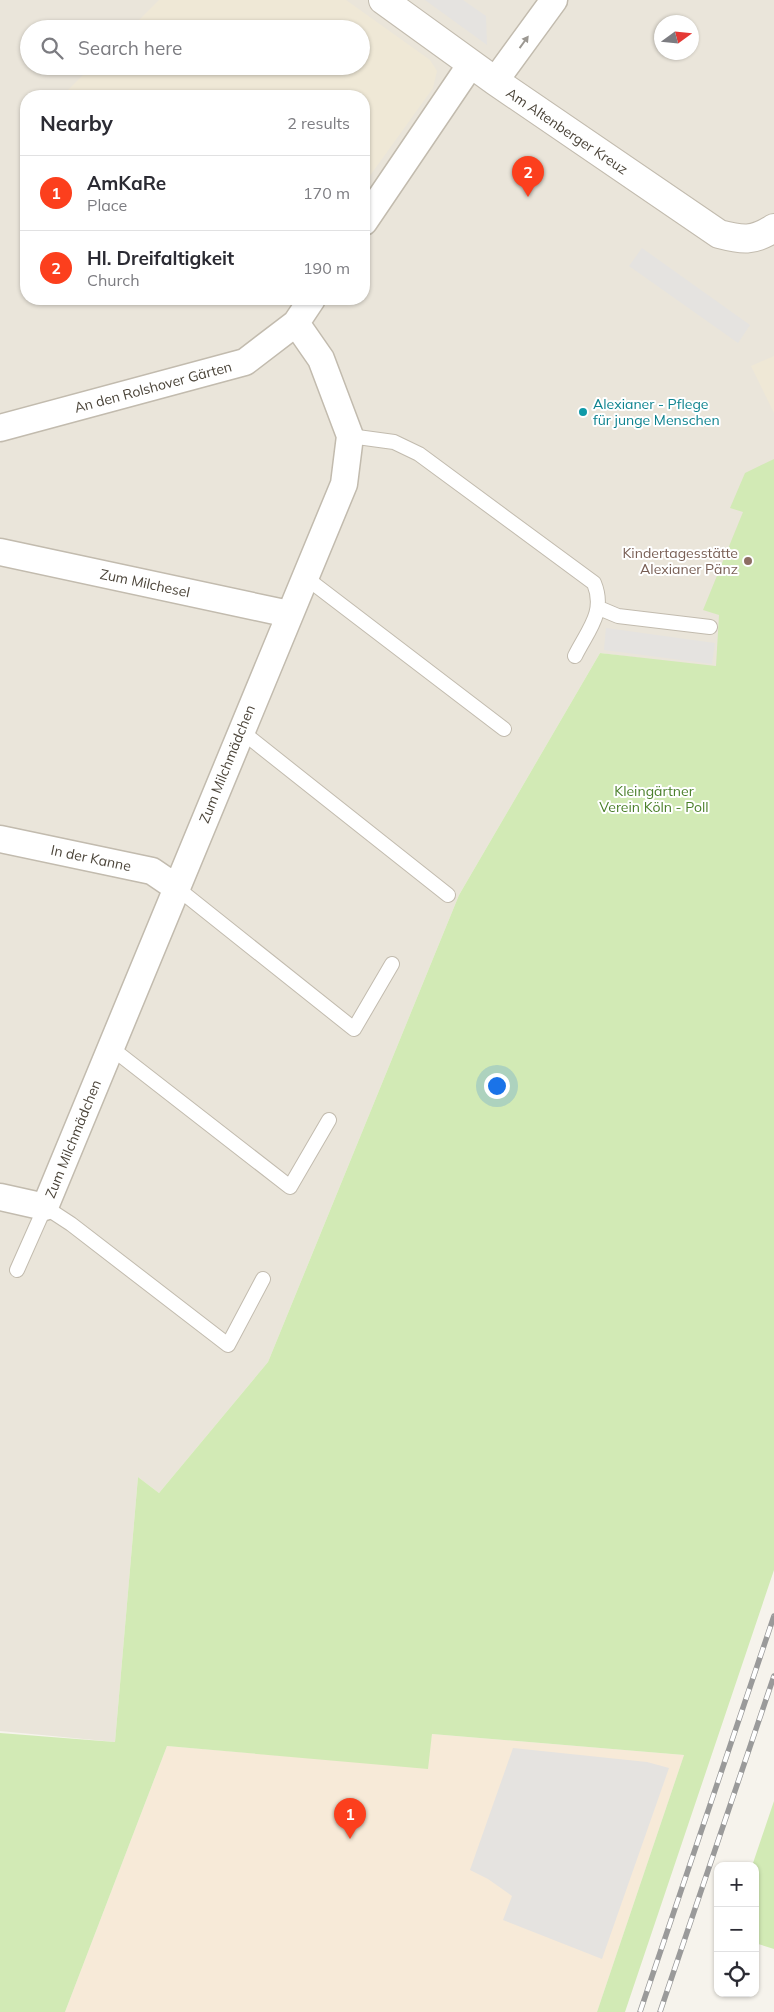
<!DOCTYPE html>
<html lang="en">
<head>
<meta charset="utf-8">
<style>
	:root { --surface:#fff; --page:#f7f7f7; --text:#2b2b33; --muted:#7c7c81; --line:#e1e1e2; --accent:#fc3f1d }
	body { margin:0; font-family:Mulish,sans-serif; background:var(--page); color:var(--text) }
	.controls { position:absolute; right:15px; bottom:15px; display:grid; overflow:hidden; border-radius:10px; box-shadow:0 1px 4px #0004 }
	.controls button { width:45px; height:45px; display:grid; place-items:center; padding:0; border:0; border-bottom:1px solid var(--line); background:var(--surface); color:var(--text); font:25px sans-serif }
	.compass { position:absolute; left:654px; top:15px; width:45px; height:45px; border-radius:50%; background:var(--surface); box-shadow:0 1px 4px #0004; rotate:75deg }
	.you { position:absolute; left:496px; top:1085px; width:18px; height:18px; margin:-12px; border:4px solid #fff; border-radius:50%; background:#1a73e8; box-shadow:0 0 0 8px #1a73e833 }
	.badge { display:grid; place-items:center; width:32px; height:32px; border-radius:50%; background:var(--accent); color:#fff; font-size:16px; font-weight:700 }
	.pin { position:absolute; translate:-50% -41px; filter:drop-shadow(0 1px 2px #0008) }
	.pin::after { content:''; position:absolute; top:26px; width:18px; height:15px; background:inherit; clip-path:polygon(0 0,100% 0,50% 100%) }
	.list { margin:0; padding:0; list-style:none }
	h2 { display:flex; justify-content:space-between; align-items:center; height:65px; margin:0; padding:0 20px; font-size:21px }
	h2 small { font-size:16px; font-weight:400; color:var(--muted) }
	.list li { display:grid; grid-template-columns:32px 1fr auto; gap:15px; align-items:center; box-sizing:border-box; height:75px; padding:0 20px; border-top:1px solid var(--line) }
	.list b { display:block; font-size:19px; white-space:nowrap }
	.list p { margin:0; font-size:16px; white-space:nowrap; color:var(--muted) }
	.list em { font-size:16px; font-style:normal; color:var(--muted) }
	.icon { flex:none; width:28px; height:28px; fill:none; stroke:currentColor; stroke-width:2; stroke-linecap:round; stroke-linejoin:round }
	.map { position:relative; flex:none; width:774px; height:2012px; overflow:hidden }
	.search { position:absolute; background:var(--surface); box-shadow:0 1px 4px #0004; left:20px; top:20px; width:350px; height:55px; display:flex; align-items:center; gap:12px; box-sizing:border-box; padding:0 18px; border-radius:28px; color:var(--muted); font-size:19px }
	.panel { position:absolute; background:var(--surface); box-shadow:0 1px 4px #0004; left:20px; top:90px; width:350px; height:215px; border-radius:20px }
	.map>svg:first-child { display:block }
	.residential { fill:#eae5da; fill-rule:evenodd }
	.commercial { fill:#f7ead8 }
	.education { fill:#efe8d6 }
	.green { fill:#d2eab5 }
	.parking { fill:#e5e3e0 }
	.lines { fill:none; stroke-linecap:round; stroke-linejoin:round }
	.service-casing { stroke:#c2bbae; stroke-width:16 }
	.minor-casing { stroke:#c2bbae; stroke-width:29 }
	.tertiary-casing { stroke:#c2bbae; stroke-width:30 }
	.service { stroke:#fff; stroke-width:14 }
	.minor { stroke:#fff; stroke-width:26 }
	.tertiary { stroke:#fff; stroke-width:28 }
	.rail-casing { stroke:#9a9a9a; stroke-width:5.5 }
	.rail { stroke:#fff; stroke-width:4; stroke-dasharray:11; stroke-linecap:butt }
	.oneway { fill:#9c9892 }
	.culture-dot { fill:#0f9aa8; stroke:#fff; stroke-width:2 }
	.education-dot { fill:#8d6e63; stroke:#fff; stroke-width:2 }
	.labels { text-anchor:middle; stroke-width:4; stroke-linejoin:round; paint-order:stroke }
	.street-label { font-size:14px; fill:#4b4439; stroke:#fff }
	.culture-label { font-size:14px; fill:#0d838f; stroke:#fff; text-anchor:start }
	.education-label { font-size:14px; fill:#785e54; stroke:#fff; text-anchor:end }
	.park-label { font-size:14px; fill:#4a7f2a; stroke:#fff }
</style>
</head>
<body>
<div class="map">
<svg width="774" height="2012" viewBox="0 0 774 2012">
	<rect width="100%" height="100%" fill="#f6f3ec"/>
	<path class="residential" d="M0,0H774V675L600,653L459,895L268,1362L159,1493L138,1477L115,1742L0,1731ZM662,22H692V52H662ZM29,29H361V66H29ZM26,96H364V299H26Z"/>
	<path class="commercial" d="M432,1734L684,1755L597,2012H65L167,1746L427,1768Z"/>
	<path class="education" d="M159,0H346L430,60L437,71L433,88L364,184V96L63,95L92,66H361V29H130Z
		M774,356V413L751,366Z"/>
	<path class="green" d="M774,459V1570L625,2012H597L684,1755L432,1734L428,1769L167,1746L65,2012H0V1733L115,1742L138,1477L159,1493L268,1362L459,895L600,653L716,666L719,615L703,610L743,512L730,508L745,473Z
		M774,1801V1949L755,1943V1866H752Z"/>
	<path class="parking" d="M425,0H463L486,16L487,45Z
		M642,248L750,325L738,343L629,266Z
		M606,628L715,643L712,664L604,650Z
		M513,1748L647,1762L669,1768L602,1959L503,1920L512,1896L488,1879L470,1870Z"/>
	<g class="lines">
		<defs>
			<path id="service" d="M350,436L394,442L419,454L594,583C606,612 588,630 575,656
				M305,577L504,729
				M599,608L618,616L710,627
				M241,731L448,895
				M177,888L354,1029L392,964
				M110,1047L290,1187L329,1120
				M17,1270L45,1207L71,1224L228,1345L263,1279"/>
			<path id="minor" d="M495,81L554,0
				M364,222L471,64
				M0,428L245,362L296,323L312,299
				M0,552L289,614
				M0,839L152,871L177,888
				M0,1197L45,1207L344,484L350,436L321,359L296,323"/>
			<path id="tertiary" d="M383,0L495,81L719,234C742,240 753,242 774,228"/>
		</defs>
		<use href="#service" class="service-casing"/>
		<use href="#minor" class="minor-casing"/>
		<use href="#tertiary" class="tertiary-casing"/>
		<use href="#service" class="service"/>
		<use href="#minor" class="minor"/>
		<use href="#tertiary" class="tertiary"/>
		<defs>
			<path id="rail" d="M640,2012L774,1616
				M660,2012L774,1676"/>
		</defs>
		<use href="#rail" class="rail-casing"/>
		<use href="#rail" class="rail"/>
	</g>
	<defs><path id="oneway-solid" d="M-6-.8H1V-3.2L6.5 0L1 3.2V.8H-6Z" transform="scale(1.25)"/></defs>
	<use class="oneway" href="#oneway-solid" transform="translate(524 42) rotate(-54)"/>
	<circle class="culture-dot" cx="583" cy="412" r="5"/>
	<circle class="education-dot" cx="748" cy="561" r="5"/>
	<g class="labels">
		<g class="street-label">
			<text transform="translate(567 131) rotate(34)" y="5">Am Altenberger Kreuz</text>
			<text transform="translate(153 387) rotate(-15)" y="5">An den Rolshover Gärten</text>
			<text transform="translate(145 583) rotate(12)" y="5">Zum Milchesel</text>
			<text transform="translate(227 764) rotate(-68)" y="5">Zum Milchmädchen</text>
			<text transform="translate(91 858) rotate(12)" y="5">In der Kanne</text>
			<text transform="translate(73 1139) rotate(-68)" y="5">Zum Milchmädchen</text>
		</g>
		<g class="culture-label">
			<text x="593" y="409">Alexianer - Pflege<tspan x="593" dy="16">für junge Menschen</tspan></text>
		</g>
		<g class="education-label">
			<text x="738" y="558">Kindertagesstätte<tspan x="738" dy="16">Alexianer Pänz</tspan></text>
		</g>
		<g class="park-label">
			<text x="654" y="796">Kleingärtner<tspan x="654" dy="16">Verein Köln - Poll</tspan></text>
		</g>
	</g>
</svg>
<div class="controls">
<button>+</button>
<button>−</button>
<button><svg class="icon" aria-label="locate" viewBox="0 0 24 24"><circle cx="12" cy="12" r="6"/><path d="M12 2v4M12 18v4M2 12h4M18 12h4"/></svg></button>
</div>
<svg class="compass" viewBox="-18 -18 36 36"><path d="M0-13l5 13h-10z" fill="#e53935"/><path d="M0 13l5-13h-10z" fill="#7c7c81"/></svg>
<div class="you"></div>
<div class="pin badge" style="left:350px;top:1839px">1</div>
<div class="pin badge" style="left:528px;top:197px">2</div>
<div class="search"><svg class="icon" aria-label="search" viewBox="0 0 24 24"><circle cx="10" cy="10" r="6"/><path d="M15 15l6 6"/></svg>Search here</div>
<section class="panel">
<h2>Nearby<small>2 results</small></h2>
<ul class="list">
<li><span class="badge">1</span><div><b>AmKaRe</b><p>Place</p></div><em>170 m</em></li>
<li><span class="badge">2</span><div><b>Hl. Dreifaltigkeit</b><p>Church</p></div><em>190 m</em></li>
</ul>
</section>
</div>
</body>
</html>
